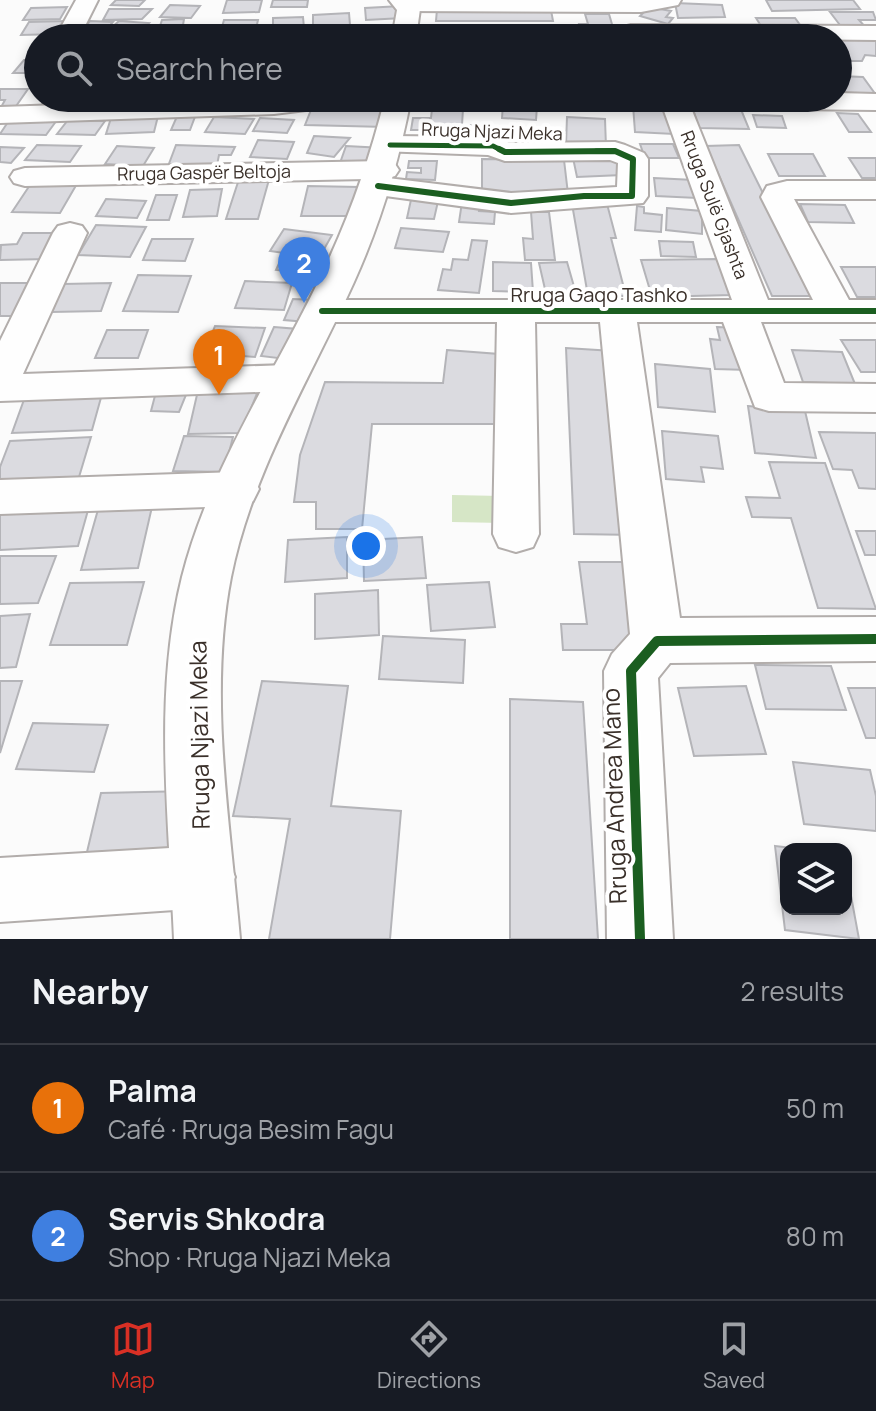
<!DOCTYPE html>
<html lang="en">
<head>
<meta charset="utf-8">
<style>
	:root { --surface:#171b24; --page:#242831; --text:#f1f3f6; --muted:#9ea1a6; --line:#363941; --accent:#d93025 }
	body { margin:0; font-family:Manrope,sans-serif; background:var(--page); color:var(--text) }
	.controls { position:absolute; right:24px; bottom:24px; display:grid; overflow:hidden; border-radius:16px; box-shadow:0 4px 12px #0003 }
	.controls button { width:72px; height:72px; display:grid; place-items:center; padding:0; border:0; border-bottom:2px solid var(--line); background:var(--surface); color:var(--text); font:40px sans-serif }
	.you { position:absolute; left:366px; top:546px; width:28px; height:28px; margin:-20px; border:6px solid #fff; border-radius:50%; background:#1a73e8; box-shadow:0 0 0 12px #1a73e833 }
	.badge { display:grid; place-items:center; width:52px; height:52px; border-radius:50%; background:var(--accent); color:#fff; font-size:26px; font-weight:700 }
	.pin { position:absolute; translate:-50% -66px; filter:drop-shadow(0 2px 4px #0008) }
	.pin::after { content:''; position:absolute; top:42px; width:28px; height:24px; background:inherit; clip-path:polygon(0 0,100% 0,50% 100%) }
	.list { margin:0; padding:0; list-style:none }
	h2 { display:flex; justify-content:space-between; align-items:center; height:104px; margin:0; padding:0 32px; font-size:34px }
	h2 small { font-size:26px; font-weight:400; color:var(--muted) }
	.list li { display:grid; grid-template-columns:52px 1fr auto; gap:24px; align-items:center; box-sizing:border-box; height:128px; padding:0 32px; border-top:2px solid var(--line) }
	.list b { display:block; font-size:30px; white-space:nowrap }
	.list p { margin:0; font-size:26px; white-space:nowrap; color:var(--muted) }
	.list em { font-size:26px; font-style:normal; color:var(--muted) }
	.icon { flex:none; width:44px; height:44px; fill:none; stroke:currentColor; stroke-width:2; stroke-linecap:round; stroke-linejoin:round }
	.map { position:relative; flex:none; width:876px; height:939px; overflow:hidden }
	.search { position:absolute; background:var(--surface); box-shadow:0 4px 12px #0003; left:24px; right:24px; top:24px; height:88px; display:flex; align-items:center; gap:20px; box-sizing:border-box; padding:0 28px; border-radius:44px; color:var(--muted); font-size:30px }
	.sheet { height:360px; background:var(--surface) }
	nav { display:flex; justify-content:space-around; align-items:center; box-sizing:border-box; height:112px; border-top:2px solid var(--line); background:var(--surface); font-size:22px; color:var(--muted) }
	nav a { display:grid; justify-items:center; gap:4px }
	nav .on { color:var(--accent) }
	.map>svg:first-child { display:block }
	.green { fill:#d6e6c6 }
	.building { fill:#dbdbe0; stroke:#b4b4b8; stroke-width:2 }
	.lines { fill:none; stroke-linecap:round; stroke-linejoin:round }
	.minor-casing { stroke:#b2adab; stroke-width:4 }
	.major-casing { stroke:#b2adab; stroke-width:4 }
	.minor { fill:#fefefe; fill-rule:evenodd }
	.major { fill:#fefefe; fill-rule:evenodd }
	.cycleway-far2-casing { stroke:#fff; stroke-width:8 }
	.cycleway-far1-casing { stroke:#fff; stroke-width:10 }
	.cycleway-casing { stroke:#fff; stroke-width:15 }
	.cycleway-far2 { stroke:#1b5e20; stroke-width:5 }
	.cycleway-far1 { stroke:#1b5e20; stroke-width:6 }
	.cycleway { stroke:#1b5e20; stroke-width:10 }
	.labels { text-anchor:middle; stroke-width:8; stroke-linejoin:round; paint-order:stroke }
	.far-street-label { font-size:18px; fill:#3a302a; stroke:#fff }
	.street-label { font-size:20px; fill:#3a302a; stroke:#fff }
	.near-street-label { font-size:24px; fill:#3a302a; stroke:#fff }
</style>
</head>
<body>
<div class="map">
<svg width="876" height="939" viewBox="0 0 876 939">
	<rect width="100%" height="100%" fill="#fbfbfb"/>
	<path class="green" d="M452,495L502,496V523L452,522Z"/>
	<path class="building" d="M116,0H145L139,6L111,5Z
		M227,0H262L259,12L223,13Z
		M273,0H308L307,7H271Z
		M766,0H853L860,9L772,11Z
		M675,3L722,5L725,17L678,18Z
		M170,5L200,6L191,18L160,17Z
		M401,6L403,18L366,20L365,8Z
		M67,7L60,19L23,20L31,8Z
		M649,7L671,11L666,17L673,18L668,24L640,16Z
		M109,9H152L142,19L103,20Z
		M437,9L551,10L553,21H436Z
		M830,12H873L876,20H859L867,29H843Z
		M349,13L350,25L313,27V15Z
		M585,14H609L616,38H582L579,24H588Z
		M303,17L304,28L273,29V18Z
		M756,18H795L803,29H763Z
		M184,19L183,25H193L189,38H156L162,20Z
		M224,20H258L255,33L220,34Z
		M67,21L59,34L21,35L29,22Z
		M90,21L113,22L100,37L77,36Z
		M119,21L149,23L138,34L110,29Z
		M355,29H393V38H354Z
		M838,38H876V56L865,55L862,61H848L847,53H838Z
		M24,60H38L36,73H13Z
		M838,76L863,77L876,95H847Z
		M0,89H28L14,109H0L5,100H0Z
		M44,98H106L105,101L42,104Z
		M121,98H173L172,102H118Z
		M343,101L391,102L386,127L305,125L311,110Z
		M503,104L537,106L536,120L502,118Z
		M633,105L670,106L674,134L635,132Z
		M692,106L740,107L749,129L699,128Z
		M432,109H463L462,125H471L470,139L426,138L427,130H411L413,118H431Z
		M837,113L858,114L871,132H849Z
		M178,114H196L190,130H171Z
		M753,115L782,116L786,128L757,127Z
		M158,116L154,132L106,134L111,118Z
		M214,117L254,119L245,134L205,132Z
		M567,117L605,119L606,147L566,145Z
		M260,118L294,120L287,133L253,131Z
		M10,119L57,120L46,135L0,134Z
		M68,120L105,121L95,135L57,134Z
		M528,129H547L548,143L530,142Z
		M314,136L350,138L334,157L307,153Z
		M258,140L294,142L287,159L250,157Z
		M640,144H673L679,158H645Z
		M37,145L81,146L70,162L25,160Z
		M176,145L235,147L231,155H219L216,170L167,169Z
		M739,145L814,296H772L706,146Z
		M117,146L154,148L143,166L105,164Z
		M346,146L383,148L378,165L340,163Z
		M0,147L24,148L11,163L0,162Z
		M768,154H813L825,176H779Z
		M622,155V175L577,177L573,158Z
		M849,158H876V178H862Z
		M482,159L564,160L568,194L482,192Z
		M409,161H437L435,180L406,179L407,172L421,173V168H408Z
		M240,176H270L258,219H226Z
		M654,178L694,180L697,198L656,196Z
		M32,182H78L60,213L12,212Z
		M308,186L359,187L354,216H301Z
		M222,189L217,216L183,217L190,190Z
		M156,195H177L169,220H147Z
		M412,195L439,197L434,219L407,218Z
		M106,199L146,201L137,218L96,216Z
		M462,202L480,203L479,211L495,212L494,224L459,222Z
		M572,204H607L616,238H611L626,296H588Z
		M800,204L845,205L854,223L808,222Z
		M637,206L644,207V213L662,215L661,232L635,230Z
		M667,208L702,211V234L666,230Z
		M531,212H549L555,260H525L523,238L533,239Z
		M96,225L146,227L130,257L78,255Z
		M401,228L449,232L443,252L395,248Z
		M284,229L332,235L319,258L270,251Z
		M23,233H60L48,259L0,260L1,245L17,244Z
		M152,239H193L185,261L143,260Z
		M472,240L487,241L479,293L438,290L443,269L451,270L453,259L468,260Z
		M659,241L693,242L696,257L661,256Z
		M282,257L327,262L317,283L293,281L297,272L276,270Z
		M717,259L732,295L652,297L641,260Z
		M493,262L531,263L533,292L493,291Z
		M567,262L577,297L547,298L539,263Z
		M841,267H876V297H857Z
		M138,275L191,276L178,312L123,311Z
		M245,281L292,283L284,310L235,308Z
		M0,283H39L22,316H0Z
		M111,283L101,311L52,312L63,284Z
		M293,299L315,300L307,322L284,320Z
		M215,326L265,328L255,357L204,353Z
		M274,327L298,329L286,359L261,356Z
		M717,327L739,328L748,370L715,369L710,339L720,340Z
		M107,330H148L138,358H95Z
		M841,340H876V372H861Z
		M566,348L613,351L637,535L574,534Z
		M447,350L499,354L497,424H372L362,529H316V502H294L300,455L325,382L443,383Z
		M792,350L842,352L855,384L803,382Z
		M655,364L710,369L715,412L658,407Z
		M199,386H260L241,433L188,434Z
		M157,388L188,390L179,412L151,411Z
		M102,394L92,430L12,433L25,397Z
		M748,406L805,411L816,458L755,453Z
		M662,431L718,436L723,469L701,467L704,482L666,479Z
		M819,432L876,433V489L859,488L852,470L833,469Z
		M184,436L233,437L224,472L173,471Z
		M91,437L79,477L0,480V467L10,441Z
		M769,462L825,463L876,609L818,608L791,518L752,517L746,497L780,498Z
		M154,498L138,568L81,570L101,499Z
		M90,503L78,546L0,550V507Z
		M856,531H876V555H865Z
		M347,537V578L285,582L288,540Z
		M422,537L426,578L364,581L363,540Z
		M0,556H56L38,603L0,604Z
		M579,562H638L655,650H563L561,624H587Z
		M144,582L127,645H50L70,583Z
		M489,582L495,627L431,631L427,585Z
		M378,590L379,635L315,639V594Z
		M30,614L16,667L0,668V616Z
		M383,636L465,640L463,683L379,679Z
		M755,665L831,666L846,710L766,709Z
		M0,681H22L0,753Z
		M262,681L348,686L331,806L401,811L390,939H269L290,819L233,816Z
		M746,686L766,754L694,756L678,688Z
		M848,688H876V738H866Z
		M510,699L583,702L598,939H510Z
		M33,723L108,725L94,772L16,769Z
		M793,762L870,770L876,796V831L804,824Z
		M188,791L177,851L87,852L101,793Z
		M775,846L801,849H786V909H846V869L859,939L785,930Z"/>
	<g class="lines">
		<defs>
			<path id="minor" d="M76,0H98L79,38H55Z
				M396,0H681L678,5L641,12L405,11L397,9L394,4Z
				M631,25L876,26V40L623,37L619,32L623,27Z
				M292,27L300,29L304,34L301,38L187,36L190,31L199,29Z
				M838,93L876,94V110L691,108L768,300H813L761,197L767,186L787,181H876V199H794L849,300H876V322H761L784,383L876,384V412L769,411L755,407L723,322H637L680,618L876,617V661L670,663L658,678L673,939H607L604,671L612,654L630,634L600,322H535L539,534L533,547L516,552L499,547L493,534L497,322H322L309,319L304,311L309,303L322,300H732L663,108L479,106L469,104L466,98H838Z
				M268,98H351L348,104L338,106L274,114L0,123V107Z
				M390,136L493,137L510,143L615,142L625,145L644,153L648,159V196L643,203L511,213L378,195L367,193L363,186L367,179L25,186L14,183L10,177L14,171L25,168L384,161L395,164L399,170L395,176L388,178L511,193L617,187L618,163L610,160L505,161L488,155L380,151L375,145L380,139Z
				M70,223L82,226L87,233L23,374L287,365L301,369L307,378L301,387L287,391L0,401V341L53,233L58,226Z
				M237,472L253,477L259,489L253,501L237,506L0,514V480Z
				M204,846L226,855L235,877L226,899L204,908L0,922V858Z"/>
			<path id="major" d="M389,0H413L420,9L416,38H392L397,10Z
				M385,98H411C399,162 381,222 354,282C310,379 252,472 231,577C208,696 230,820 240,939H174C169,820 153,694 182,577C209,470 272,378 319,280C348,221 369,162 385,98Z"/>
		</defs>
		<use href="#minor" class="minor-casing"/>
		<use href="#major" class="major-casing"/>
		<use href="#minor" class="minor"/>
		<use href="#major" class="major"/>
		<defs>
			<path id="cycleway-far2" d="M390,145L493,146L503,151
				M596,151H615"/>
			<path id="cycleway-far1" d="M378,186L511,203L584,196H632L633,159L615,151L505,152L499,149
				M322,311H876"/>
			<path id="cycleway" d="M640,939L631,671L657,641L876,639"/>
		</defs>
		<use href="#cycleway-far2" class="cycleway-far2-casing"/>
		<use href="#cycleway-far1" class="cycleway-far1-casing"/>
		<use href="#cycleway" class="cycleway-casing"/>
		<use href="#cycleway-far2" class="cycleway-far2"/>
		<use href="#cycleway-far1" class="cycleway-far1"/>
		<use href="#cycleway" class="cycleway"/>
	</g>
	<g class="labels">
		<g class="far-street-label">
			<text transform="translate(492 132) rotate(2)" y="6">Rruga Njazi Meka</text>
			<text transform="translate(204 173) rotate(-1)" y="6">Rruga Gaspër Beltoja</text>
			<text transform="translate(714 205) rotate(69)" y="6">Rruga Sulë Gjashta</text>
		</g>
		<g class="street-label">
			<text x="599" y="302">Rruga Gaqo Tashko</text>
		</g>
		<g class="near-street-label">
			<text transform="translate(200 735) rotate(-91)" y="8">Rruga Njazi Meka</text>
			<text transform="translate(615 796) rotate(-92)" y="8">Rruga Andrea Mano</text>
		</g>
	</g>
</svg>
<div class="controls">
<button><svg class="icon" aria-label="layers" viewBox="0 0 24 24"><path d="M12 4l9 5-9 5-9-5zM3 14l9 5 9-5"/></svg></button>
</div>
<div class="you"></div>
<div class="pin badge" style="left:219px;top:395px;background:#e8710a">1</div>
<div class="pin badge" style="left:304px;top:303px;background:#3f7fe0">2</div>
<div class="search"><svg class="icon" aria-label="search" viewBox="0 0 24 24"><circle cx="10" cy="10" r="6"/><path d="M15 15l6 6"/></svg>Search here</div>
</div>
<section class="sheet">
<h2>Nearby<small>2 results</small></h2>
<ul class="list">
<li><span class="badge" style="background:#e8710a">1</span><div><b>Palma</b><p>Café · Rruga Besim Fagu</p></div><em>50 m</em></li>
<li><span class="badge" style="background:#3f7fe0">2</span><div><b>Servis Shkodra</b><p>Shop · Rruga Njazi Meka</p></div><em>80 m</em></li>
</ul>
</section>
<nav>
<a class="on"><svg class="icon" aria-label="map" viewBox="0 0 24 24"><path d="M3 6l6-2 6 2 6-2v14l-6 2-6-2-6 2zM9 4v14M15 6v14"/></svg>Map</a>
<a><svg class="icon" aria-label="directions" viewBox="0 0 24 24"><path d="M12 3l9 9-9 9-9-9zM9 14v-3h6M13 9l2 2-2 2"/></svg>Directions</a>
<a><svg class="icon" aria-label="saved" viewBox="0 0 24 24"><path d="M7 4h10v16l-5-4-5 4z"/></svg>Saved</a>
</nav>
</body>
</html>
